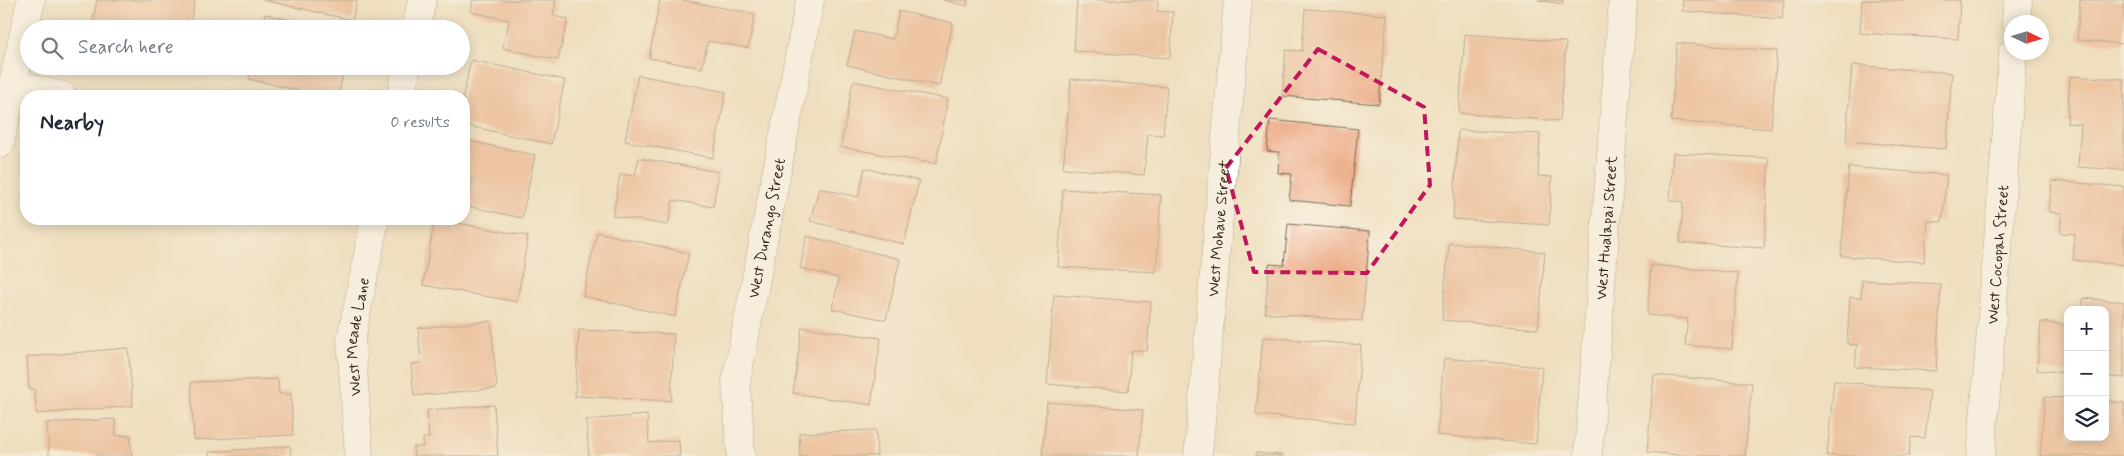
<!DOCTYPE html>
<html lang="en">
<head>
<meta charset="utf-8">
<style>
	:root { --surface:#fff; --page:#f2f2f3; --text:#1f2937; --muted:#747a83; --line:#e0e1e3 }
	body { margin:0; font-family:Mynerve,sans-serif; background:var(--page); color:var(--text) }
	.controls { position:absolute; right:15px; bottom:15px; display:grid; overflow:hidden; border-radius:10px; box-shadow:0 2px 12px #0003 }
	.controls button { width:45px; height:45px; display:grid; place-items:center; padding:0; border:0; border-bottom:1px solid var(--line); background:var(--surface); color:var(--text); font:25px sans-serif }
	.compass { position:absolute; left:2004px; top:15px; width:45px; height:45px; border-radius:50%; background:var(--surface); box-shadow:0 2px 12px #0003; rotate:94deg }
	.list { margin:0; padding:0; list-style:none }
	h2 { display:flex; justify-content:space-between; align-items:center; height:65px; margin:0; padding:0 20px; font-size:21px }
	h2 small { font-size:16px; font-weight:400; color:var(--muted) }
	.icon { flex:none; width:28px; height:28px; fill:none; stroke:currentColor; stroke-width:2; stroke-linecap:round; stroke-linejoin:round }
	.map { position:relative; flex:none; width:2124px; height:456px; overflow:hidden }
	.search { position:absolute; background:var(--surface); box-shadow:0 2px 12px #0003; left:20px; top:20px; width:450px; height:55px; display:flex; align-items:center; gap:12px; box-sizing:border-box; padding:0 18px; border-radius:28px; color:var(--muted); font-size:19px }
	.panel { position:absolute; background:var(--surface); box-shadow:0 2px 12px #0003; left:20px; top:90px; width:450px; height:135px; border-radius:20px }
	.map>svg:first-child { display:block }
	.building { fill:#eca782 }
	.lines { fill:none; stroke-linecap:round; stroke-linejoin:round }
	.street-casing { stroke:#7a6956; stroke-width:29 }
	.street { stroke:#fff; stroke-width:28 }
	.marked { fill:none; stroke:#c2185b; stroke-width:4; stroke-dasharray:10 6; stroke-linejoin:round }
	.labels { text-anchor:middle; stroke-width:4; stroke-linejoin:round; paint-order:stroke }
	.street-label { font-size:16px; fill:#3b2a1e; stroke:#fbf7ec }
</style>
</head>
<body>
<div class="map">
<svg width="2124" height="456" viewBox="0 0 2124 456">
	<rect width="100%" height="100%" fill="#fbf7ec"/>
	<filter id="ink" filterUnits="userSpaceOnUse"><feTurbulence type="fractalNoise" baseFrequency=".02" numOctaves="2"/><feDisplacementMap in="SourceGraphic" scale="10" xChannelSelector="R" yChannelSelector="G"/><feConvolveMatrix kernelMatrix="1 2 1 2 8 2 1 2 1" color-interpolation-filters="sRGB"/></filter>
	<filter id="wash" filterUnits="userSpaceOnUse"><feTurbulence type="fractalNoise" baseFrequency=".0096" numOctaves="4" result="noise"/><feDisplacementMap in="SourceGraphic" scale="20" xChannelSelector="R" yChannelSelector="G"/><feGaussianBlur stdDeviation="1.12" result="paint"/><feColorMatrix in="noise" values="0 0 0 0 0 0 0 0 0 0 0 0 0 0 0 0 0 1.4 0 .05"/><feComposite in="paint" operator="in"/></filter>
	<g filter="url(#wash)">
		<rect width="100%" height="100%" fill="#efdfbf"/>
		<g id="blocks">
			<path class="building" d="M97,0H189L195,1L189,29H91Z
				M263,0H357L352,20Z
				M473,0H556L553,16L568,19L558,60L503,48L509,20L471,12Z
				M660,0H682L755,14L748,48L708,41L702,68L649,58Z
				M943,0H968L967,6Z
				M1077,0H1158L1157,11L1173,12L1170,58L1074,51Z
				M1538,0H1563V4Z
				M1683,0H1784L1782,19L1682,11Z
				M1862,0H1960L1958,39L1860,33Z
				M2080,0H2124V44L2077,40Z
				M1305,9L1387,15L1379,104L1282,96L1286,50L1302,51Z
				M899,11L953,23L939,86L847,65L855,31L893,39Z
				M265,14L326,28V29H261Z
				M1465,34L1566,42L1560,121L1459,113Z
				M1677,43L1777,51L1771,129L1671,121Z
				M471,60L565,80L551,144L464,125L463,96Z
				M1852,65L1952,73L1946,149L1846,141Z
				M252,66H345L338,96H322L249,79Z
				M638,75L726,92L713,158L625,141Z
				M2070,76L2124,79V170L2078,167L2081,124L2067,123Z
				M1071,79L1167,87L1163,135L1148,134L1144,175L1063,168Z
				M853,81L948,99L936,164L841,147Z
				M1270,120L1358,129L1350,206L1289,200L1292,174L1278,173L1279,152L1267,151Z
				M1458,130L1540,134L1538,176L1552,177L1549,225L1453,219Z
				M464,140L535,155L522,218L467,206L473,179L464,177Z
				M1673,153L1769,158L1764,248L1680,243L1683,202L1670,201Z
				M639,158L719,172L713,207L673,200L668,225L613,216L620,174L635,176Z
				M1849,167L1947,175L1942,222L1928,221L1924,262L1841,256Z
				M865,168L919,181L904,244L810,221L819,188L858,197Z
				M2052,181L2124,187V265L2073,260L2075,234L2060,233L2062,213L2049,212Z
				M1063,189L1161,195L1156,272L1058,267Z
				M435,219L528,236L517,302L423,285Z
				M1288,224L1370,231L1362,321L1265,313L1269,264L1284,265Z
				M597,232L689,253L675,317L583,296Z
				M807,236L900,259L886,320L832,309L839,278L800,268Z
				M1449,243L1545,252L1538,329L1442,320Z
				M1651,265L1738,273L1732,349L1685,345L1688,319L1647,315Z
				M1862,280L1941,284L1936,371L1855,367L1857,345L1847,344L1850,297L1861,298Z
				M1054,295L1151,302L1147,351L1131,350L1128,391L1047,384Z
				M2083,298L2124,302V378L2105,376V310H2082Z
				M491,321L497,388L414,396L411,364L421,363L418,328Z
				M2041,322L2068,325V373L2037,370Z
				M802,327L881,338L871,405L793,393Z
				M579,330L674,334L671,401L575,396Z
				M1263,337L1361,345L1355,423L1256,415Z
				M128,348L133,406L37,414L34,389H29L27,357Z
				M1444,358L1542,367L1536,444L1437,435Z
				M1654,375L1752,383L1745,456H1689L1647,452Z
				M278,379L279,394H291L293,435L194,440L191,382Z
				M1834,381L1930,391L1925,438L1911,437L1909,456H1827Z
				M2045,397L2068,398V437H2105V401L2124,403V456H2040Z
				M1047,402L1143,410L1139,456H1042Z
				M494,405L498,456H414L413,447H423V438H429L427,410Z
				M647,415L649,443L679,440L680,456H589L586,420Z
				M115,419L116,436L130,435L132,456H49L47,423Z
				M876,430L877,456H800L799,433Z
				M290,446L291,456H209V452Z
				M1256,453L1283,455V456H1256Z"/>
		</g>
	</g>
	<g filter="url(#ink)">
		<use href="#blocks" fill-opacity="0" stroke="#7a6956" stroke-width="1"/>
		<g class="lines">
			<defs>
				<g id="street">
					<path d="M2016,22L2018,0"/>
					<path d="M416,29L422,0"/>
					<path d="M12,84L63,96"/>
					<path d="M401,96L407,66"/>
					<path d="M0,144L31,0"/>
					<path id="s1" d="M359,456L351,340L375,219"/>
					<path id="s2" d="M741,456L736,382L810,0"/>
					<path id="s3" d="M1198,456L1238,0"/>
					<path id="s4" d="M1588,456L1623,0"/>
					<path id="s5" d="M1981,456L2013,52"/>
				</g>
			</defs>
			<use href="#street" class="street-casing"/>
			<use href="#street" class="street"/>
		</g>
	</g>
	<path d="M0 0H2124V456H0ZM1318,49L1424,107L1430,185L1367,273L1254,272L1226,168Z" fill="#efdfbf" fill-opacity=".55" fill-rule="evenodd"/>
	<path class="marked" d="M1318,49L1424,107L1430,185L1367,273L1254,272L1226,168Z"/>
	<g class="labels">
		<g class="street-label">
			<text dy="6" stroke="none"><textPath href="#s2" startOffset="231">West Durango Street</textPath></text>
			<text dy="6" stroke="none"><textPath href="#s3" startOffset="229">West Mohave Street</textPath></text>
			<text dy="6" stroke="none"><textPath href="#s4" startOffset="229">West Hualapai Street</textPath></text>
			<text dy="6" stroke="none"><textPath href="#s5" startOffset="202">West Cocopah Street</textPath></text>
			<text dy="6" stroke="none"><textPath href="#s1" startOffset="120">West Meade Lane</textPath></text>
		</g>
	</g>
</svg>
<div class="controls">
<button>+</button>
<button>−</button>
<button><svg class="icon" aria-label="layers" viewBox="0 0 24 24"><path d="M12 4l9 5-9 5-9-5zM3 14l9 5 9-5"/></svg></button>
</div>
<svg class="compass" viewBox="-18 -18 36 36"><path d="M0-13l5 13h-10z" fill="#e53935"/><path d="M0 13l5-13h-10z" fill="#747a83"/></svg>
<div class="search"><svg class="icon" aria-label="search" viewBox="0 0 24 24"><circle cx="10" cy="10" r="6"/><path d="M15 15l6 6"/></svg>Search here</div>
<section class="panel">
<h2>Nearby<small>0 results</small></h2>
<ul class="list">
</ul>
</section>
</div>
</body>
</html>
